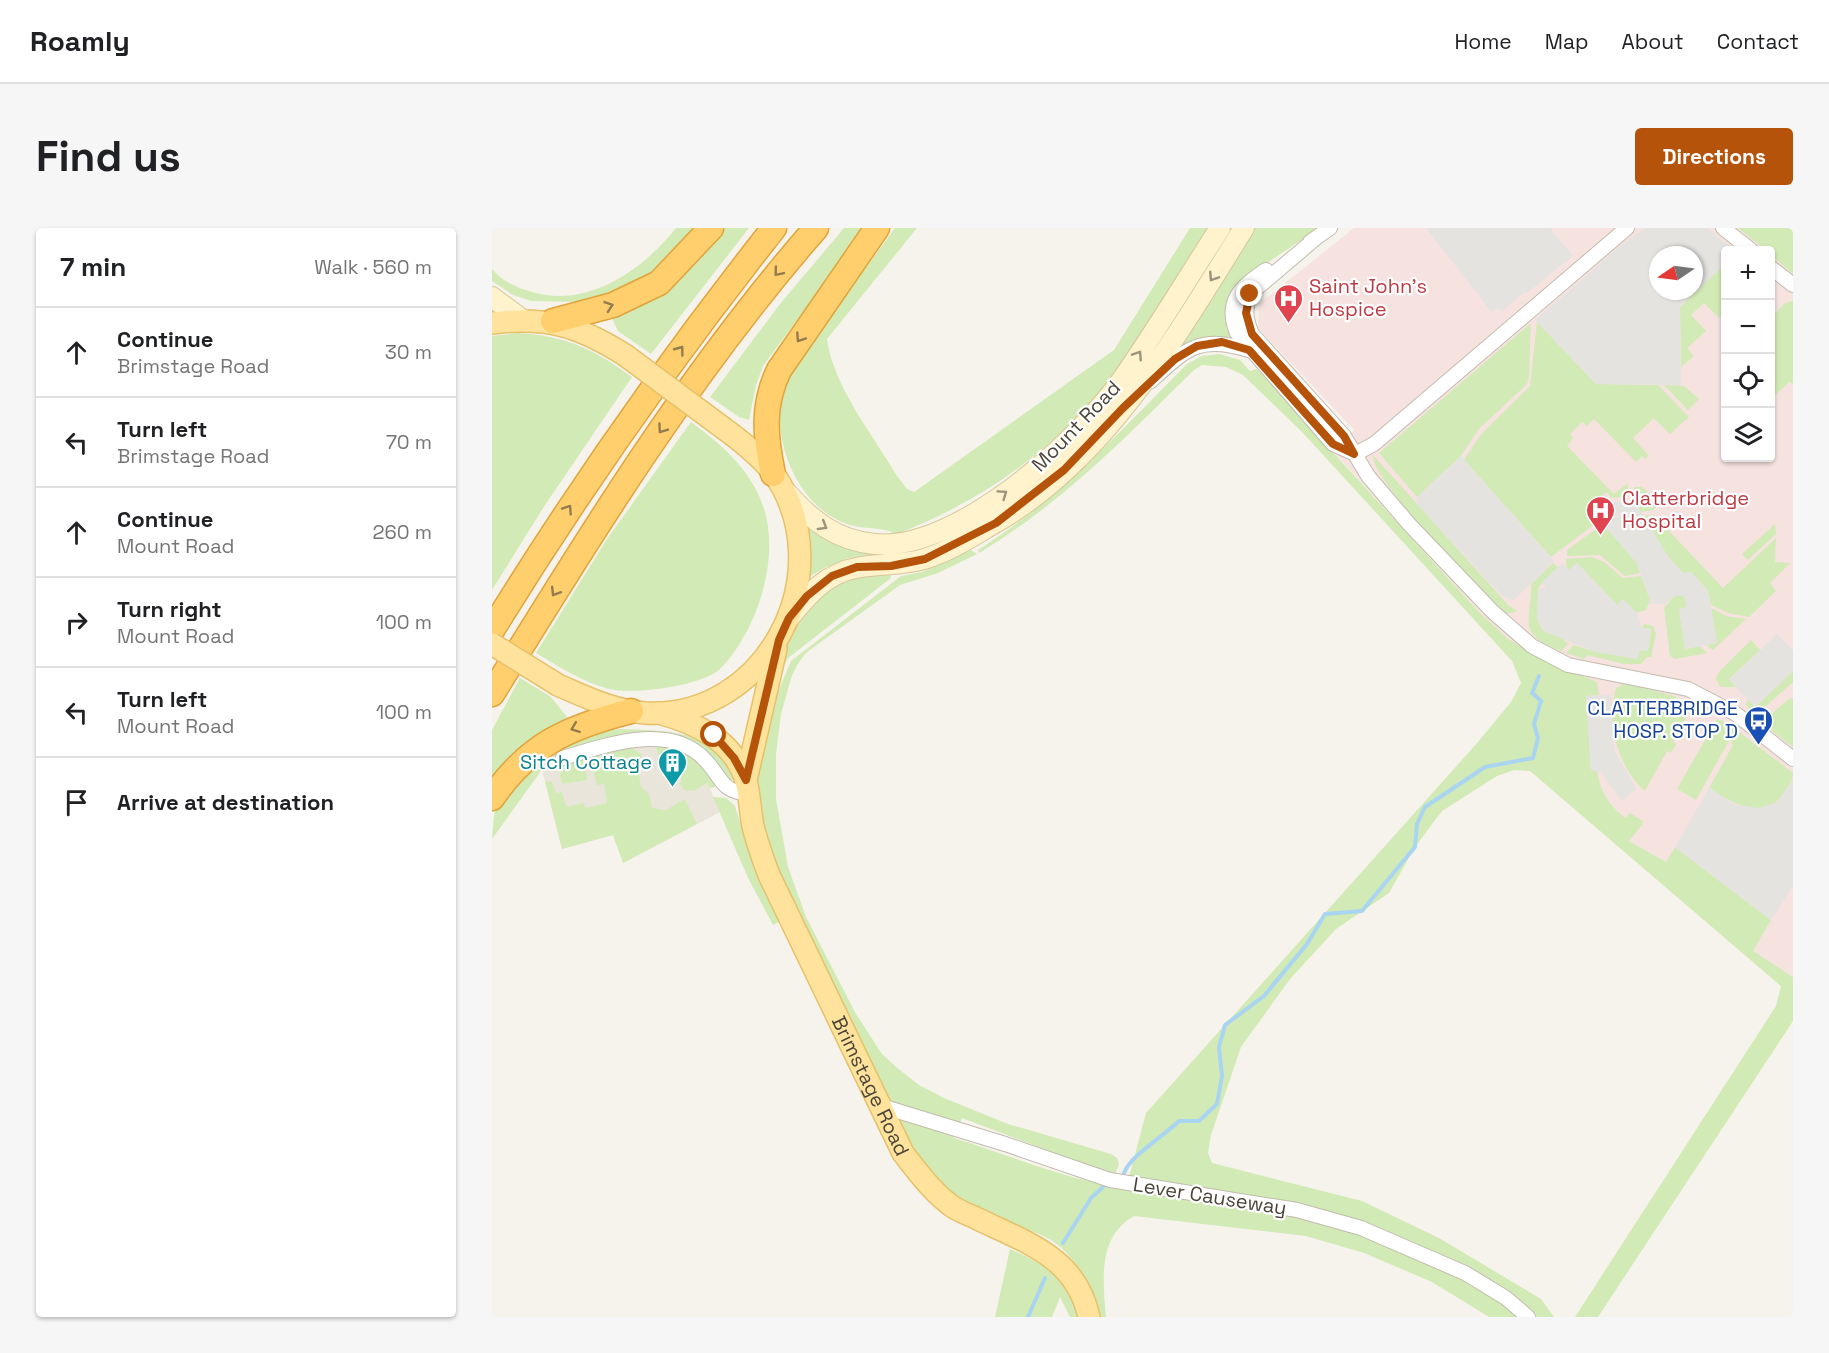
<!DOCTYPE html>
<html lang="en">
<head>
<meta charset="utf-8">
<style>
	:root { --surface:#fff; --page:#f6f6f6; --text:#202124; --muted:#757577; --line:#e0e0e0; --accent:#b45309 }
	body { margin:0; font-family:"Space Grotesk",sans-serif; background:var(--page); color:var(--text) }
	.controls { position:absolute; right:18px; top:18px; display:grid; overflow:hidden; border-radius:6px; box-shadow:0 2px 4px #0004 }
	.controls button { width:54px; height:54px; display:grid; place-items:center; padding:0; border:0; border-bottom:2px solid var(--line); background:var(--surface); color:var(--text); font:30px sans-serif }
	.compass { position:absolute; left:1157px; top:18px; width:54px; height:54px; border-radius:50%; background:var(--surface); box-shadow:0 2px 4px #0004; rotate:257deg }
	.stop { position:absolute; width:18px; height:18px; margin:-14px; border:4px solid #b45309; border-radius:50%; background:#fff }
	.stop.end { background:#b45309; border-color:#fff; box-shadow:0 2px 6px #0008 }
	.list { margin:0; padding:0; list-style:none }
	h2 { display:flex; justify-content:space-between; align-items:center; height:78px; margin:0; padding:0 24px; font-size:26px }
	h2 small { font-size:20px; font-weight:400; color:var(--muted) }
	.list li { display:grid; grid-template-columns:39px 1fr auto; gap:18px; align-items:center; box-sizing:border-box; height:90px; padding:0 24px; border-top:2px solid var(--line) }
	.list b { display:block; font-size:22px; white-space:nowrap }
	.list p { margin:0; font-size:20px; white-space:nowrap; color:var(--muted) }
	.list em { font-size:20px; font-style:normal; color:var(--muted) }
	.icon { flex:none; width:33px; height:33px; fill:none; stroke:currentColor; stroke-width:2; stroke-linecap:round; stroke-linejoin:round }
	.map { position:relative; flex:none; width:1301px; height:1089px; overflow:hidden; border-radius:6px }
	header { display:flex; align-items:center; gap:36px; box-sizing:border-box; height:84px; padding:0 30px; background:var(--surface); border-bottom:2px solid var(--line) }
	header strong { font-size:28px }
	nav { display:flex; gap:33px; margin-inline-start:auto; font-size:21px }
	.intro { display:flex; align-items:center; justify-content:space-between; box-sizing:border-box; height:144px; padding:0 36px }
	h1 { margin:0; font-size:42px }
	.button { padding:15px 27px; border-radius:6px; background:var(--accent); color:#fff; font-size:21px; font-weight:700 }
	main { display:flex; gap:36px; padding:0 36px }
	aside { flex:1; background:var(--surface); border-radius:6px; box-shadow:0 2px 4px #0004 }
	.map>svg:first-child { display:block }
	.residential { fill:#eae5da }
	.medical { fill:#f6e3e0; fill-rule:evenodd }
	.green { fill:#d2eab5 }
	.parking { fill:#e5e3e0; fill-rule:evenodd }
	.lines { fill:none; stroke-linecap:round; stroke-linejoin:round }
	.stream { stroke:#a9d4f2; stroke-width:4 }
	.minor-casing { stroke:#c2bbae; stroke-width:16 }
	.secondary-casing { stroke:#d6c79b; stroke-width:22 }
	.primary-casing { stroke:#e6c16a; stroke-width:24 }
	.motorway-casing { stroke:#e0a43c; stroke-width:27 }
	.minor { stroke:#fff; stroke-width:14 }
	.secondary { stroke:#fff3cd; stroke-width:20 }
	.primary { stroke:#ffe39c; stroke-width:21 }
	.motorway { stroke:#ffcf6e; stroke-width:24 }
	.primary-bridge-casing { stroke:#e6c16a; stroke-width:24; stroke-linecap:butt }
	.primary-bridge { stroke:#ffe39c; stroke-width:21 }
	.oneway { stroke:#937c4e }
	.oneway2 { stroke:#9c937c }
	.route { stroke:#b45309; stroke-width:8 }
	.labels { text-anchor:middle; stroke-width:4.5; stroke-linejoin:round; paint-order:stroke }
	.health-label { font-size:20px; fill:#be3a42; stroke:#fff; text-anchor:start }
	.street-label { font-size:20px; fill:#4b4439; stroke:#fff }
	.transit-label { font-size:20px; fill:#164399; stroke:#fff; text-anchor:end }
	.culture-label { font-size:20px; fill:#0d838f; stroke:#fff; text-anchor:end }
</style>
</head>
<body>
<header>
<strong>Roamly</strong>
<nav><a>Home</a><a>Map</a><a>About</a><a>Contact</a></nav>
</header>
<div class="intro"><h1>Find us</h1><a class="button">Directions</a></div>
<main>
<aside>
<h2>7 min<small>Walk · 560 m</small></h2>
<ul class="list">
<li><svg class="icon" aria-label="ahead" viewBox="0 0 24 24"><path d="M12 20V5M6 11l6-6 6 6"/></svg><div><b>Continue</b><p>Brimstage Road</p></div><em>30 m</em></li>
<li><svg class="icon" aria-label="left" viewBox="0 0 24 24"><path d="M17 20v-9H6M10 6l-5 5 5 5"/></svg><div><b>Turn left</b><p>Brimstage Road</p></div><em>70 m</em></li>
<li><svg class="icon" aria-label="ahead" viewBox="0 0 24 24"><path d="M12 20V5M6 11l6-6 6 6"/></svg><div><b>Continue</b><p>Mount Road</p></div><em>260 m</em></li>
<li><svg class="icon" aria-label="right" viewBox="0 0 24 24"><path d="M7 20v-9h11M14 6l5 5-5 5"/></svg><div><b>Turn right</b><p>Mount Road</p></div><em>100 m</em></li>
<li><svg class="icon" aria-label="left" viewBox="0 0 24 24"><path d="M17 20v-9H6M10 6l-5 5 5 5"/></svg><div><b>Turn left</b><p>Mount Road</p></div><em>100 m</em></li>
<li><svg class="icon" aria-label="arrive" viewBox="0 0 24 24"><path d="M6 21V4h12l-3 4 3 4H6"/></svg><div><b>Arrive at destination</b></div></li>
</ul>
</aside>
<div class="map">
<svg width="1301" height="1089" viewBox="0 0 1301 1089">
	<rect width="100%" height="100%" fill="#f6f3ec"/>
	<path class="residential" d="M162,514L205,530L228,584L131,635L121,607L70,621L50,542Z"/>
	<path class="medical" d="M862,0H1301V749L1260,723L1279,692L1183,619L1174,634L1137,613L1007,406L841,223L862,202L766,100L767,76ZM1234,22H1278V230H1234ZM1166,27H1202V63H1166Z"/>
	<path class="green" d="M184,0H203L200,10L148,57L88,74L39,73L21,67L0,53V41C10,53 25,60 40,64C95,81 151,42 184,0Z
		M228,0H257L159,126L126,103L119,88Z
		M352,0H373L271,138L264,157L257,192L247,189L218,169L288,76Z
		M403,0H425L335,111C341,158 381,207 405,248L415,261L422,264L622,122L698,0H716C686,46 659,94 627,138C572,216 492,273 404,306C390,298 371,302 355,296C310,280 285,226 288,180C289,166 295,153 300,140Z
		M762,0H827L757,47L738,109L708,111L675,132Z
		M1246,0H1301V46L1279,27L1278,22H1274Z
		M1233,36V48L1229,53L1233,57V84L1227,90L1212,75L1199,87L1214,103L1195,120L1202,128L1189,139L1188,79Z
		M1301,73V156L1297,154L1279,171V90L1293,75Z
		M1045,94L1104,156L1166,157L1197,189L1178,206L1162,190L1141,210L1157,228L1153,231L1150,228L1144,234L1102,191L1095,198L1090,194L1078,206L1081,210L1075,218L1122,266L1136,255V268L1120,270L1114,264L1097,280L1108,292L1059,329L972,232L989,206L1038,158Z
		M1039,95L1037,148L1035,156L986,202L969,228L925,269L887,225Z
		M26,105C74,108 102,121 140,149L53,277L0,362V108Z
		M727,126L748,132L758,143L765,141L987,384L1015,410L1040,426L1105,454L1107,467L1094,468L1099,542L1105,541C1108,563 1116,577 1134,590L1138,585L1152,594L1137,613L1174,634L1183,619L1279,692L1261,723L1301,749V793L1106,1089H1083L1284,778L1289,758L1038,543L1022,542L1005,548L950,583L923,619L897,665L844,701L798,751L749,819L719,907L716,925L720,935L870,973L947,1010L1049,1071L1062,1089H1044L996,1053L846,988L759,968L637,949L654,885L986,514L1019,474L1029,455L1020,433L811,205L751,147L734,139L710,137L702,142C634,209 569,276 487,325L486,322C565,272 629,203 695,136L710,128Z
		M1172,157L1192,158L1207,171L1196,182Z
		M199,194C229,216 257,240 270,275C290,326 266,403 228,441C210,458 141,467 117,461C91,454 67,439 44,425L115,311Z
		M881,227L1017,378L1025,382L1022,385H1011C990,366 877,249 881,227Z
		M1142,259H1150L1167,276L1161,282L1149,284L1142,272Z
		M1162,287L1231,360L1284,310L1283,334L1298,335L1278,355L1284,363L1257,389L1236,385L1219,377L1216,363L1199,344L1191,345L1177,330L1151,288Z
		M313,296L394,324L395,328L356,330L334,339L314,351Z
		M1111,296L1144,334L1148,345L1133,348L1108,327L1075,328V322Z
		M1283,296L1284,306L1256,332L1250,326Z
		M479,322L485,326L446,345L408,357L315,424L307,434L300,447L289,486L284,526V571L296,639L314,689L364,786L390,826L404,839L427,857L452,870L516,896L619,926L625,930L627,936L623,946H618L470,890L462,910C513,926 566,948 619,958C675,968 733,972 789,984C872,1001 962,1035 1028,1089H997L940,1054L872,1025L814,1008L642,988C605,1009 611,1053 614,1089H605C596,1061 587,1032 562,1014C540,999 502,994 477,978C453,963 436,941 418,920L295,670L269,597L265,554L266,515H274L283,471L299,433L409,348L430,344Z
		M1100,329L1112,334L1131,350L1149,348L1158,372L1154,382L1143,385L1125,377L1085,335L1077,342L1074,339V331Z
		M1061,335L1066,339L1046,360L1073,414L1077,415L1069,423C1024,405 1039,396 1039,356Z
		M398,343L399,350L296,430L289,443C285,424 321,365 338,354C346,349 386,345 398,343Z
		M1182,368H1192L1195,379L1187,381L1193,421L1208,418L1215,425L1183,431L1178,428L1172,380Z
		M1219,380L1234,388L1254,391L1221,422L1214,417L1225,415Z
		M1152,396L1161,398L1164,406L1159,429H1155L1149,436H1131L1096,427L1092,431L1074,425L1082,417L1103,424L1156,422L1159,401L1150,400Z
		M1259,412L1268,422L1237,451L1244,459H1228L1224,450L1227,444Z
		M1301,443V454L1267,484L1259,485L1254,476L1256,471L1263,479Z
		M28,450L59,469L76,490C45,506 21,522 0,550V502Z
		M1133,455L1182,468L1201,478L1181,513L1184,516L1179,525L1175,523L1153,563C1126,540 1114,494 1124,460Z
		M1298,470L1301,471V519L1276,500L1274,495L1277,488Z
		M1225,491L1234,494L1301,545C1301,553 1296,559 1291,566C1272,595 1239,574 1217,560L1241,517L1238,511L1204,572L1185,561Z
		M129,501C167,503 209,500 233,534C237,540 241,544 241,551L237,554L188,512L68,527L57,532L0,611L3,579L39,530L106,504Z
		M162,514C190,515 207,534 223,555V559L218,560L215,555L202,563L192,562L187,555L190,554L186,542L174,547Z
		M139,519L149,526L150,533L146,540L149,559L157,566L160,580L174,582L193,571L205,596L131,635L121,607L70,621L53,553L60,554L64,565L70,564L74,579L92,575L93,580L115,575L112,556L105,557L98,530Z
		M93,532L95,552L70,556L68,547L70,537Z
		M221,569L234,570L243,578L260,634L288,693L281,697L256,650Z
		M518,1021C563,1041 567,1045 590,1089H578L568,1069L560,1089H503Z"/>
	<path class="parking" d="M934,0H1058L1081,28L1035,65L1033,64L1010,83L1006,80L1000,85Z
		M1154,0H1215L1242,22H1234L1233,36L1188,79L1189,157L1104,156L1043,92L1134,13ZM1166,27H1202V63H1166Z
		M969,228L1062,333L1021,373L1009,367L924,275L925,269Z
		M1112,265L1120,274L1142,272L1177,330L1191,345L1199,344L1216,363L1225,415L1193,421L1187,381L1195,379L1192,368H1182L1173,376H1157V368L1144,334L1097,280Z
		M1070,335L1077,342L1085,335L1125,377L1131,371L1145,385L1150,400L1159,401L1156,423L1148,421L1146,431L1103,424L1051,403L1045,392L1046,360H1054L1050,354Z
		M1285,406L1301,423V443L1263,479L1237,452Z
		M1119,467L1123,524L1145,561L1129,573L1110,545L1099,542L1094,468Z
		M1301,551V658L1279,692L1183,619L1217,560L1244,577L1267,580L1285,574Z"/>
	<g class="lines">
		<path class="stream" d="M632,945C639,927 672,908 687,893H707L725,876L730,848L727,819L733,797L772,768L815,716L833,686L870,683L923,619L925,596L933,579L993,539L1041,530L1046,510L1042,496L1049,473L1040,465L1047,448
			M571,1015L599,970L611,959
			M536,1089L553,1050"/>
		<defs>
			<path id="minor" d="M1231,0L1259,22
				M824,10L758,66C752,81 754,92 760,106L852,208L876,248L917,296L1001,384L1040,418L1076,437L1196,461L1244,486L1301,531
				M818,14L838,0
				M1278,39L1301,57
				M774,42C749,58 732,74 745,105L841,216L863,226
				M659,153C695,120 707,107 757,122
				M863,226L882,216L1135,0
				M71,530C114,517 180,493 215,534C232,553 228,562 256,566
				M386,877L513,916L618,952L805,982L869,1000L973,1045L1014,1070L1036,1089"/>
			<path id="secondary" d="M0,69L31,92
				M295,265C319,292 345,313 383,316C464,324 584,215 629,153C664,103 695,51 728,0
				M297,390C315,368 334,345 364,340C387,335 409,338 432,331C456,324 479,309 501,296C614,232 685,107 752,0"/>
			<g id="primary">
				<path d="M0,95C55,88 87,98 133,127"/>
				<path d="M66,457C94,469 122,483 153,485C275,492 350,344 282,246C271,231 256,219 242,208"/>
				<path id="s1" d="M167,485C204,495 242,512 254,553C258,567 258,584 261,598C265,615 271,631 277,647L411,925C425,943 439,962 457,976C465,983 476,986 486,991C535,1015 584,1029 597,1089"/>
				<path d="M254,552L284,421"/>
			</g>
			<path id="motorway" d="M61,93L121,77L167,55L219,0
				M281,246C273,208 270,177 287,142L385,0
				M0,402C86,262 180,129 282,0
				M0,466C99,305 199,143 324,0
				M0,570C37,516 77,499 139,483"/>
		</defs>
		<use href="#minor" class="minor-casing"/>
		<use href="#secondary" class="secondary-casing"/>
		<use href="#primary" class="primary-casing"/>
		<use href="#motorway" class="motorway-casing"/>
		<use href="#minor" class="minor"/>
		<use href="#secondary" class="secondary"/>
		<use href="#primary" class="primary"/>
		<use href="#motorway" class="motorway"/>
		<defs>
			<path id="primary-bridge" d="M133,127L242,208
				M0,416L66,457"/>
		</defs>
		<use href="#primary-bridge" class="primary-bridge-casing"/>
		<use href="#primary-bridge" class="primary-bridge"/>
	</g>
	<defs><path id="oneway-chevron" d="M-2-3.5L2.5 0L-2 3.5" fill="none" stroke-width="1.6" stroke-linecap="round" stroke-linejoin="round" transform="scale(1.5)"/></defs>
	<g class="oneway">
		<use href="#oneway-chevron" transform="translate(286 44) rotate(130)"/>
		<use href="#oneway-chevron" transform="translate(117 78) rotate(-19)"/>
		<use href="#oneway-chevron" transform="translate(308 110) rotate(124)"/>
		<use href="#oneway-chevron" transform="translate(188 122) rotate(-53)"/>
		<use href="#oneway-chevron" transform="translate(170 201) rotate(125)"/>
		<use href="#oneway-chevron" transform="translate(76 281) rotate(-56)"/>
		<use href="#oneway-chevron" transform="translate(63 364) rotate(122)"/>
		<use href="#oneway-chevron" transform="translate(83 500) rotate(159)"/>
	</g>
	<g class="oneway2">
		<use href="#oneway-chevron" transform="translate(721 49) rotate(123)"/>
		<use href="#oneway-chevron" transform="translate(646 127) rotate(-57)"/>
		<use href="#oneway-chevron" transform="translate(511 266) rotate(-35)"/>
		<use href="#oneway-chevron" transform="translate(331 298) rotate(31)"/>
	</g>
	<g class="lines">
		<path class="route" d="M222,507L242,530L254,552L287,412L297,390L315,368L340,348L365,339L399,338L433,331L504,295L572,242L631,180L683,131L705,118L730,114L757,122L841,216L862,226L852,208L760,106L754,85L758,66"/>
	</g>
	<defs>
		<symbol id="hospital-pin" viewBox="-11 -11 22 30"><path d="M0 17L-7.5 6A9.5 9.5 0 1 1 7.5 6Z" fill="#e0444e" stroke="#fff"/><path d="M-5-5h3v3.5h4V-5h3V5h-3V1.5h-4V5h-3Z" fill="#fff"/></symbol>
		<symbol id="bus-pin" viewBox="-11 -11 22 30"><path d="M0 17L-7.5 6A9.5 9.5 0 1 1 7.5 6Z" fill="#1a4fb4" stroke="#fff"/><path d="M-5-6H5V4H4V6H2V4H-2V6H-4V4H-5ZM-3.5-4V0h7V-4ZM-3.5 1.2v1.5H-2V1.2ZM2 1.2v1.5H3.5V1.2Z" fill="#fff"/></symbol>
		<symbol id="building-pin" viewBox="-11 -11 22 30"><path d="M0 17L-7.5 6A9.5 9.5 0 1 1 7.5 6Z" fill="#0f9aa8" stroke="#fff"/><path d="M-4-6H4V6H1V3H-1V6H-4ZM-2.5-4.3h1.7v1.8h-1.7ZM.8-4.3h1.7v1.8H.8ZM-2.5-1h1.7V.8h-1.7ZM.8-1h1.7V.8H.8Z" fill="#fff"/></symbol>
	</defs>
	<g fill-rule="evenodd">
		<use href="#hospital-pin" x="780" y="54" width="33" height="45"/>
		<use href="#hospital-pin" x="1092" y="266" width="33" height="45"/>
		<use href="#bus-pin" x="1250" y="476" width="33" height="45"/>
		<use href="#building-pin" x="164" y="518" width="33" height="45"/>
	</g>
	<g class="labels">
		<g class="health-label">
			<text x="817" y="65">Saint John's<tspan x="817" dy="23">Hospice</tspan></text>
			<text x="1130" y="277">Clatterbridge<tspan x="1130" dy="23">Hospital</tspan></text>
		</g>
		<g class="street-label">
			<text transform="translate(584 198) rotate(-46)" y="7">Mount Road</text>
			<text dy="7" stroke="none"><textPath href="#s1" startOffset="447">Brimstage Road</textPath></text>
			<text transform="translate(718 968) rotate(9)" y="7">Lever Causeway</text>
		</g>
		<g class="transit-label">
			<text x="1246" y="487">CLATTERBRIDGE<tspan x="1246" dy="23">HOSP. STOP D</tspan></text>
		</g>
		<g class="culture-label">
			<text x="160" y="541">Sitch Cottage</text>
		</g>
	</g>
</svg>
<div class="controls">
<button>+</button>
<button>−</button>
<button><svg class="icon" aria-label="locate" viewBox="0 0 24 24"><circle cx="12" cy="12" r="6"/><path d="M12 2v4M12 18v4M2 12h4M18 12h4"/></svg></button>
<button><svg class="icon" aria-label="layers" viewBox="0 0 24 24"><path d="M12 4l9 5-9 5-9-5zM3 14l9 5 9-5"/></svg></button>
</div>
<svg class="compass" viewBox="-18 -18 36 36"><path d="M0-13l5 13h-10z" fill="#e53935"/><path d="M0 13l5-13h-10z" fill="#757577"/></svg>
<div class="stop" style="left:222px;top:507px"></div>
<div class="stop end" style="left:758px;top:66px"></div>
</div>
</main>
</body>
</html>
